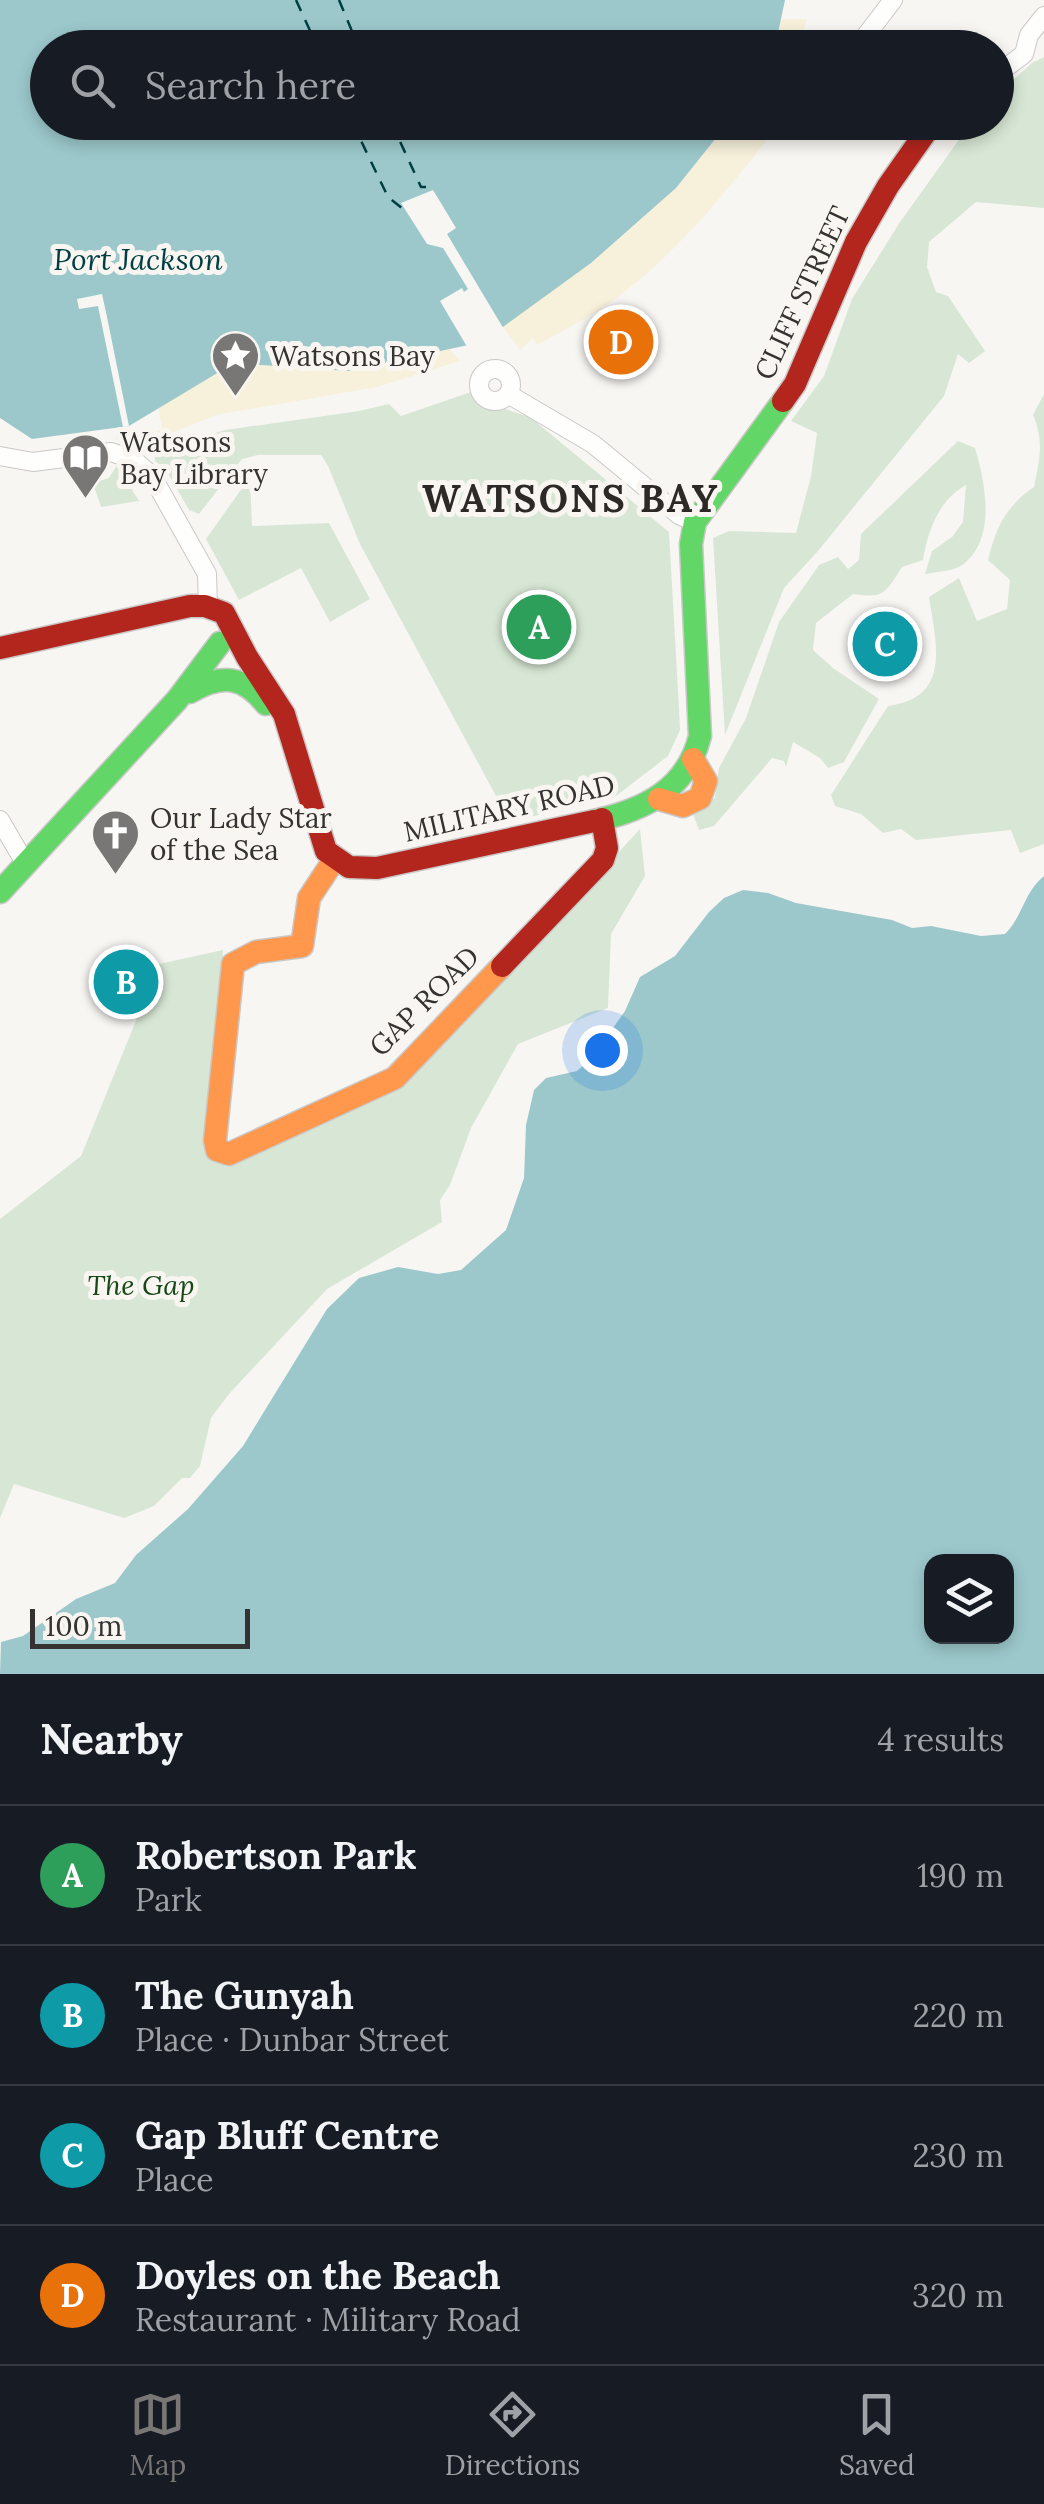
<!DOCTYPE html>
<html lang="en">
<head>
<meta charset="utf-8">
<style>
	:root { --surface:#171b24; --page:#20242c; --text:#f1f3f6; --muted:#9ea1a6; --line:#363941; --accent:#797775 }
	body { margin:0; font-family:Lora,serif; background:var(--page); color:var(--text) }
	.controls { position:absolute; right:30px; bottom:30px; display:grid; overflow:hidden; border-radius:20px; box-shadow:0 5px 15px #0003 }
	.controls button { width:90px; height:90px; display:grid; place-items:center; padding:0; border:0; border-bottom:2px solid var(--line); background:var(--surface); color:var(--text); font:50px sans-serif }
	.scale { position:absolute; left:30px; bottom:25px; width:220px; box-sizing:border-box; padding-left:10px; border:5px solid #343331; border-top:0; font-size:28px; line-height:35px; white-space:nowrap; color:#343331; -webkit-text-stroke:8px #f9f6f2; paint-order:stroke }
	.you { position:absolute; left:602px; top:1050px; width:35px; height:35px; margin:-25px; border:8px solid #fff; border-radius:50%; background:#1a73e8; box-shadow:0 0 0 15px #1a73e833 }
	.badge { display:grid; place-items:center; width:65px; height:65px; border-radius:50%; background:var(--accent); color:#fff; font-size:32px; font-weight:700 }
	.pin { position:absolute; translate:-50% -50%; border:5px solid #fff; box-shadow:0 2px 10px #0006 }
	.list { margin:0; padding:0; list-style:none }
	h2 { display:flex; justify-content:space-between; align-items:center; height:130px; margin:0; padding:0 40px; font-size:42px }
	h2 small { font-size:32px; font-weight:400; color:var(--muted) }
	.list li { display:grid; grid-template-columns:65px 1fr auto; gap:30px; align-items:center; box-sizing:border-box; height:140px; padding:0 40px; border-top:2px solid var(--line) }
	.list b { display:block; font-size:38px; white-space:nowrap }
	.list p { margin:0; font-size:32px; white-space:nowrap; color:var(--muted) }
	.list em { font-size:32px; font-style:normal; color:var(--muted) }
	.icon { flex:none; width:55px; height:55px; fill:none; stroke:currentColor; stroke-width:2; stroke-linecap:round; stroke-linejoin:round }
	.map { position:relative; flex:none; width:1044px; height:1674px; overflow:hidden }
	.search { position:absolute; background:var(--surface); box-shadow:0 5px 15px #0003; left:30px; right:30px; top:30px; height:110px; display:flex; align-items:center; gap:25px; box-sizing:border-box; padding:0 35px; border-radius:55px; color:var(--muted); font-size:38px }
	.sheet { height:690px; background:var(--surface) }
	nav { display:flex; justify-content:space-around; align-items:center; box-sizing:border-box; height:140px; border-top:2px solid var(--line); background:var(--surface); font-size:28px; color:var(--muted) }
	nav a { display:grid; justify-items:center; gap:5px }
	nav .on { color:var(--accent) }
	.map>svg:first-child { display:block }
	.green { fill:#d8e7d5 }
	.sand { fill:#f7f1db }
	.water { fill:#9cc8cb; fill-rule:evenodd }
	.pier { fill:#f8f6f3 }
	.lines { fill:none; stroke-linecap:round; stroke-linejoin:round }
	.ferry { stroke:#003e43; stroke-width:2.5; stroke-dasharray:12 10; stroke-linecap:butt }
	.street-casing { stroke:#cac8c6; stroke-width:20 }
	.fast-casing { stroke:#cac8c6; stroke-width:25 }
	.slow-casing { stroke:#cac8c6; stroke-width:25 }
	.jam-casing { stroke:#cac8c6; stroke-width:25 }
	.street { stroke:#fefefd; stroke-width:18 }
	.fast { stroke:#63d668; stroke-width:22 }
	.slow { stroke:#ff974d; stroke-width:22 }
	.jam { stroke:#b3261e; stroke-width:22 }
	.labels { text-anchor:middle; stroke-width:10; stroke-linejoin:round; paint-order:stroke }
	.street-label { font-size:28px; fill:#343331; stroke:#f9f6f2 }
	.poi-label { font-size:28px; fill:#343331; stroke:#f9f6f2; text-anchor:start }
	.park-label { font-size:28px; font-style:italic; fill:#174917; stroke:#f9f6f2 }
	.water-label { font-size:30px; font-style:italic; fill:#003e43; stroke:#f9f6f2 }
	.district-label { font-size:38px; font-weight:bold; letter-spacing:2.5px; fill:#2c2926; stroke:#f9f6f2 }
</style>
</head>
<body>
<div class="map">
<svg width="1044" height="1674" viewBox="0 0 1044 1674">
	<rect width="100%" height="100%" fill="#f8f6f3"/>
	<path class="green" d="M1044,57V208L976,202L929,242L927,267L936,292L948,296L985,351L969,363L958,354L944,396L818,551L784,588L725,735L713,538L729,531L796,533L811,476L817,433L791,421L824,376L852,299L900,222L971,123L996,122L997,94L1032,63Z
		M471,392L499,407L530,417L669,532L679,709L680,730L668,756L616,796L510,822L360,544L328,466L321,455H258L242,459L199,514L189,510L166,470L155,461V452L225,430L359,411L389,404L401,416Z
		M1044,394V844L1020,853L1011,830L916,840L901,829L883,833L861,814L835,806L831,795L888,706C952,698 936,643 929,597L959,578L977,621L1007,609L1010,580L988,560C996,527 1006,506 1034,487C1040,458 1044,441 1033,415Z
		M958,441L975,448C985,482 997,537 964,564C955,571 936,572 925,574L932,551L952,537L963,522L966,485C939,500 928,530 923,560L902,567C885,593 885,599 853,594L816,623L813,650L833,668L879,699L844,762L828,768L820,758L793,742L786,767L784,761L772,758L714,826L699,830L691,809L715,798L719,768L746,718L779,622L819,565L838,557L848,569L859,560L861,534Z
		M117,465L139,501L101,507L93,483L109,478Z
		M250,477L252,526L329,523L370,599L330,622L301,568L239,600L206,539Z
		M640,829L645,876L611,934L608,1008L518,1044L471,1128L450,1185L440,1200L442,1222L327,1289L229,1394L211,1418L200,1466L190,1478H182L154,1506L124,1518L14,1484L0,1518V1219L81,1156L159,964L223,950L225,1167L412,1077Z"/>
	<path class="sand" d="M781,19H807L803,31L811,42L809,47L775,48Z
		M728,123H780C727,191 672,262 598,311C578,323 557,334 537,345L533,338L520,350L500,323L591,263L676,188Z
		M450,349L460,361L377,387L216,415L130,450L115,437L149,435L162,429L158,404L234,363L348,371Z"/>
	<path class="water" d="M0,0H785L775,47L48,48V122L728,123L676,188L591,263L482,342L348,371L234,363L129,426L32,439L0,418Z
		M1044,876V1674H0L1,1642L23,1636L76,1599L115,1583L136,1555L188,1509L243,1446L327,1309L359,1278L398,1267L438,1274L461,1270L506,1230L524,1178L526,1125L534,1090L546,1078L577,1071L592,1058L625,1011L640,977L675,956L709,912L724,898L743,890L768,893L796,903L892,920L912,928L931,926L981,936L1005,934C1023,916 1024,892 1044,876ZM932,1562H1006V1636H932Z"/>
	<path class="pier" d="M433,190L456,228L447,234L505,331L483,346L469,350L440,301L462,288L464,292L468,289L443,248L427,244L401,203Z
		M102,294L107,317L129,426L123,427L98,306L79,309L77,299Z"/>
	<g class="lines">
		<path class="ferry" d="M296,0L318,48
			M339,0L359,48
			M352,122L388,197L407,212
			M391,122L421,187H426"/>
		<defs>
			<path id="street" d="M864,48V38L893,0
				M996,75L1024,54L1029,35L1044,16
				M479 385a16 16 0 1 1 32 0a16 16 0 1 1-32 0Z
				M508,394L593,444L679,515L695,522
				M0,456L33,462L111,452L134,460L152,476L207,574L208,606
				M0,820L25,863"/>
			<path id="fast" d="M190,692C221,674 243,675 266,704
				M594,821C645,810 687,789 700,736L691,544L695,522L783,401
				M0,892L177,700L220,643"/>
			<path id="slow" d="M659,799L683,806L700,798L706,781L693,759
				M334,860L309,898L302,946L256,952L233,964L215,1140L217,1150L229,1154L395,1078L502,966"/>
			<path id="jam" d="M783,401L795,384L856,242L888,186L933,122
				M0,648L190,606H205L224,613L247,657L284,714L326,851L349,867L377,868L594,821
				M502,966L603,860L607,848L602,819"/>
		</defs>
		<use href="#street" class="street-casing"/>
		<use href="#fast" class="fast-casing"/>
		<use href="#slow" class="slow-casing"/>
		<use href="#jam" class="jam-casing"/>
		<use href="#street" class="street"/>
		<use href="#fast" class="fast"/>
		<use href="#slow" class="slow"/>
		<use href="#jam" class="jam"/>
	</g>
	<defs>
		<symbol id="sight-pin" viewBox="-11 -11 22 30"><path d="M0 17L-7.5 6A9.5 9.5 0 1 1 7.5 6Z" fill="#797775" stroke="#f9f6f2"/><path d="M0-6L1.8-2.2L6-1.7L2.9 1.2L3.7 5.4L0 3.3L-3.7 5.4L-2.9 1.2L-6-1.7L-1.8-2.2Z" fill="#fff"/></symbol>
		<symbol id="library-pin" viewBox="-11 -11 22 30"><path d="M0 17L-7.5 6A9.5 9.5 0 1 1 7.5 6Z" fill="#797775" stroke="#f9f6f2"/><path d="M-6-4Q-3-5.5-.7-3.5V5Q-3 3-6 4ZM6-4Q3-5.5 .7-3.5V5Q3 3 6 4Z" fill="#fff"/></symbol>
		<symbol id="church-pin" viewBox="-11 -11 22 30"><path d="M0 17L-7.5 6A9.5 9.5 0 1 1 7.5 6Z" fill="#797775" stroke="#f9f6f2"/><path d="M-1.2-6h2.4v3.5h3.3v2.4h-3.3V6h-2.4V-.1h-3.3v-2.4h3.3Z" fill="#fff"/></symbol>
	</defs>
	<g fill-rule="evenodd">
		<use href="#sight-pin" x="208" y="328" width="55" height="75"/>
		<use href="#library-pin" x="58" y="430" width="55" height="75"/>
		<use href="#church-pin" x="88" y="806" width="55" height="75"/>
	</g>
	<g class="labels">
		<g class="street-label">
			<text transform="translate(802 293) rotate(-65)" y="10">CLIFF STREET</text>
			<text transform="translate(509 808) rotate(-13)" y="10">MILITARY ROAD</text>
			<text transform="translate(424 1001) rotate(-45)" y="10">GAP ROAD</text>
		</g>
		<g class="poi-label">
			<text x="270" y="366">Watsons Bay</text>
			<text x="120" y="452">Watsons<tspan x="120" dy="32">Bay Library</tspan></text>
			<text x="150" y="828">Our Lady Star<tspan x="150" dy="32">of the Sea</tspan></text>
		</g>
		<g class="park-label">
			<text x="141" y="1295">The Gap</text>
		</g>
		<g class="water-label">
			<text x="138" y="270">Port Jackson</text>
		</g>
		<g class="district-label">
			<text x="571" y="512">WATSONS BAY</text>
		</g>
	</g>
</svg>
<div class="controls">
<button><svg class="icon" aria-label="layers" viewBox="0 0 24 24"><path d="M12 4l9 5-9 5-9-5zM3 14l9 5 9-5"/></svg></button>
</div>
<div class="scale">100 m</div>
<div class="you"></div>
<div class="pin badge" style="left:539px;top:627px;background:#2e9e5b">A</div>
<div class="pin badge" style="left:126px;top:982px;background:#0f9aa8">B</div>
<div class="pin badge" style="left:885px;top:644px;background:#0f9aa8">C</div>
<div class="pin badge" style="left:621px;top:342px;background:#e8710a">D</div>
<div class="search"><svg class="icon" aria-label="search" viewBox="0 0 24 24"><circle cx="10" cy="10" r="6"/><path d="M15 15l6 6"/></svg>Search here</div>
</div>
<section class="sheet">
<h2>Nearby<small>4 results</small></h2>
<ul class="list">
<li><span class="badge" style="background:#2e9e5b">A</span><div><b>Robertson Park</b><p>Park</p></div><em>190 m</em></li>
<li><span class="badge" style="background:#0f9aa8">B</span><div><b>The Gunyah</b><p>Place · Dunbar Street</p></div><em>220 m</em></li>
<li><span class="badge" style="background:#0f9aa8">C</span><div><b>Gap Bluff Centre</b><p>Place</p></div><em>230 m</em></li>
<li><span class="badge" style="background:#e8710a">D</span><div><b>Doyles on the Beach</b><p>Restaurant · Military Road</p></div><em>320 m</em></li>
</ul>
</section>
<nav>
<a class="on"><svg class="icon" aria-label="map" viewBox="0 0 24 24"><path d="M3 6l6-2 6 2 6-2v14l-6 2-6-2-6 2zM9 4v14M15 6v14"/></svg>Map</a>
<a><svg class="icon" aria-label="directions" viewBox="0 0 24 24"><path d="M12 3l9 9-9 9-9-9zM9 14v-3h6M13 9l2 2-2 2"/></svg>Directions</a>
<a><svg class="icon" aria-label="saved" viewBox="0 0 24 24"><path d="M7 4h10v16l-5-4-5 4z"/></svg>Saved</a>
</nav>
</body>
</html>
